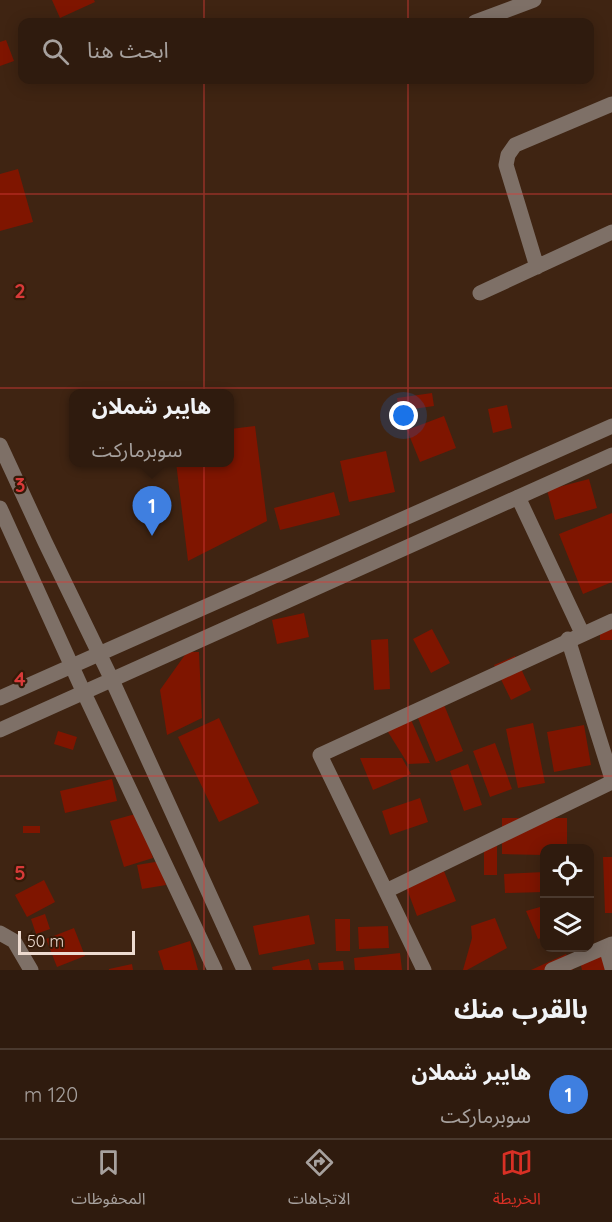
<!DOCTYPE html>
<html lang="ar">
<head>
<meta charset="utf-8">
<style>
	:root { --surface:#2f1b0e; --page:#3b281c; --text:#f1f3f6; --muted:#a7a19e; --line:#4a392e; --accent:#d93025 }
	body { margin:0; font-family:Quicksand,"Noto Sans Arabic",sans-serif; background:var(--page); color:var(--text); direction:rtl }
	.controls { position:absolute; right:18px; bottom:18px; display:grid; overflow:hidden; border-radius:12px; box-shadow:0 3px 15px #0003 }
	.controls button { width:54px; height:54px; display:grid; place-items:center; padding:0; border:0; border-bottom:2px solid var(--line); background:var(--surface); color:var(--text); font:30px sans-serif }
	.scale { position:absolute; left:18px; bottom:15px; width:117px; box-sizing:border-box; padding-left:6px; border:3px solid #eddbd0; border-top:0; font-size:16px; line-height:21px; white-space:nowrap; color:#eddbd0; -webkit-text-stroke:4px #341a08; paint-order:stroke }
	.you { position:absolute; left:404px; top:416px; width:21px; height:21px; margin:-15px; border:4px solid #fff; border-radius:50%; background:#1a73e8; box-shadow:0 0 0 9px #1a73e833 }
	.badge { display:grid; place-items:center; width:39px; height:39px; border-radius:50%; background:var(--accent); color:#fff; font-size:20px; font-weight:700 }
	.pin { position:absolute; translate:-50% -50px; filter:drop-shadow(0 2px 3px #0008) }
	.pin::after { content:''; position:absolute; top:32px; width:21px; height:18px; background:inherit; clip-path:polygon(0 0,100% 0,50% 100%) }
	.popup { position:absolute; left:69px; top:389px; width:165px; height:78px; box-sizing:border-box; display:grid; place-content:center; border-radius:12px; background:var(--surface); filter:drop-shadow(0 2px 4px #0005); font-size:20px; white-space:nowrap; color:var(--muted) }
	.popup b { font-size:22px; color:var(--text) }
	.popup::after { content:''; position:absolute; left:50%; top:100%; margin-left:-12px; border:12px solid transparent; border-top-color:var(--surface) }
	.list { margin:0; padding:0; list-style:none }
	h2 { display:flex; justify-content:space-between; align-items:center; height:78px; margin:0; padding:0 24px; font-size:26px }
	h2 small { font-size:20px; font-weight:400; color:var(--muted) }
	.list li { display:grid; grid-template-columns:39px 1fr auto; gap:18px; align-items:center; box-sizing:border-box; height:90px; padding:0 24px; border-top:2px solid var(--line) }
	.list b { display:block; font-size:22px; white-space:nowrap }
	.list p { margin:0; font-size:20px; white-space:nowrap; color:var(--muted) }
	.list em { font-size:20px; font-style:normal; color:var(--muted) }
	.icon { flex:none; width:33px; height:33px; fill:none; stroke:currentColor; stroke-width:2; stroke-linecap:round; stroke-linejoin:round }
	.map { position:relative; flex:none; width:612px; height:970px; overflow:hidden; direction:ltr }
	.search { position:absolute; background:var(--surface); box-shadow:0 3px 15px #0003; left:18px; right:18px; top:18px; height:66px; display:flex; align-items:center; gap:15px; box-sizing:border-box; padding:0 21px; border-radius:12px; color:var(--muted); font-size:22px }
	.sheet { height:168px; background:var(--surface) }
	nav { display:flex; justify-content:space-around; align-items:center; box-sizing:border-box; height:84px; border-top:2px solid var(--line); background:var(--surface); font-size:16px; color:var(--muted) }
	nav a { display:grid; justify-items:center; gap:3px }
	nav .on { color:var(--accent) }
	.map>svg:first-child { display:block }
	.building { fill:#7f1500 }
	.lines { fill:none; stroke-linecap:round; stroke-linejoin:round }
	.minor { stroke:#7e7067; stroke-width:15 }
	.grid { fill:none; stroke:#d83a39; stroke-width:1.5; stroke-opacity:0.55 }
	.grid-label { font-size:20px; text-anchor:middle; font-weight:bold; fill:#d83a39; stroke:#341a08; stroke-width:4.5; stroke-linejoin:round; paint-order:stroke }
</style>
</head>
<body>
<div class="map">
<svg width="612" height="970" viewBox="0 0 612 970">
	<rect width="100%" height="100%" fill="#3f2412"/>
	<path class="building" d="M52,0H94L95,2L60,18Z
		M6,40L14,61L0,66V42Z
		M18,169L33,222L0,231V174Z
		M432,393L434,406L399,411L397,398Z
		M507,405L512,428L493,433L488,409Z
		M444,416L456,448L420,462L407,430Z
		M255,426L267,521L188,561L176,462H230V429Z
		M386,451L395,492L349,502L340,461Z
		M589,479L597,508L555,520L547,490Z
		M334,492L340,515L280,530L274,508Z
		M612,513V582L583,594L559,534Z
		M304,613L309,637L277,644L272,620Z
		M600,624H612V640H600Z
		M432,629L450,663L431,673L413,639Z
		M388,639L390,689L374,690L371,640Z
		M187,652H199L202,718L167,735L160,690Z
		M515,656L531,690L511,700L494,665Z
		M440,695L463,751L436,762L413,706Z
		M408,713L430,763L408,764L383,724Z
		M219,718L259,803L219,822L178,737Z
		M533,723L545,783L518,788L506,729Z
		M584,725L591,765L554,772L547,732Z
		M58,731L77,737L73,750L54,744Z
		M495,743L512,789L490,797L473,751Z
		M360,758H402L411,774L373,790Z
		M468,764L482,805L464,811L450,771Z
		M112,779L117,801L65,813L60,791Z
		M420,798L428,822L390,835L382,811Z
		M139,813L153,858L124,867L110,821Z
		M502,818H567V848H544V855L502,854Z
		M23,826H40V833H23Z
		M484,841H497V875H484Z
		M603,857H612V913H605Z
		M161,861L166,885L142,889L137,865Z
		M442,866L456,901L417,916L404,881Z
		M544,872V892L505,893L504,874Z
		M44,880L55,902L27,917L15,895Z
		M540,907L544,910V937L538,939L526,911Z
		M45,914L50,929L36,934L31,919Z
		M309,915L315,944L259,955L253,926Z
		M495,918L507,948L467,970H463L472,938L471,926Z
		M335,919H350V951H336Z
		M388,926L389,948L359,949L358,927Z
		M74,928L85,956L57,967L46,939Z
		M190,941L198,970H164L158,951Z
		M604,947L609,970H582L578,952Z
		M400,953L402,970H355L354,958Z
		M566,954L573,970H531Z
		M309,959L312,970H273L272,967Z
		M343,961L344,970H319L318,963Z
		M132,964L133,970H109V969Z"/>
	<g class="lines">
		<path class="minor" d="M475,22L534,0
			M537,267L506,165L508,155L515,145L612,104
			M480,293L612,232
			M0,445L45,542L112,680L244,970
			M518,497L582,633
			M0,508L84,693L215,970
			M568,639L612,779
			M0,698L612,426
			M0,730L612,455
			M386,891L612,782
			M0,933L14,941L31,970
			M606,947L612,968
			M424,970L320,755L612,621
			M552,970L612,944"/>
	</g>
	<path class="grid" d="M204,0V22M408,0V22M204,80V970M408,80V970M0,194H612M0,388H612M0,582H612M0,776H612"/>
	<g class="grid-label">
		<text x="20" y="298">2</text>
		<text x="20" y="492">3</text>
		<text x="20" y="686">4</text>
		<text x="20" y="880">5</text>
	</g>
</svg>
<div class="controls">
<button><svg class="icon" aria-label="locate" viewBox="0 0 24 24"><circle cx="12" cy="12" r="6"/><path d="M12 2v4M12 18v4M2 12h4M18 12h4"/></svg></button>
<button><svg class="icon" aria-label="layers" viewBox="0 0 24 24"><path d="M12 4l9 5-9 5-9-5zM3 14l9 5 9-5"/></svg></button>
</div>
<div class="scale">50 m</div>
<div class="you"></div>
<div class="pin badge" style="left:152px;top:536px;background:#3f7fe0">1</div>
<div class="popup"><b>هايبر شملان</b>سوبرماركت</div>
<div class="search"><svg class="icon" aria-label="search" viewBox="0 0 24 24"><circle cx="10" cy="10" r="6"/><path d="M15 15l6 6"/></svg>ابحث هنا</div>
</div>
<section class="sheet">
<h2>بالقرب منك<small></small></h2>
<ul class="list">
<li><span class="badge" style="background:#3f7fe0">1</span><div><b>هايبر شملان</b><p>سوبرماركت</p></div><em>120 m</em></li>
</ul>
</section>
<nav>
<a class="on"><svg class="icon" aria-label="map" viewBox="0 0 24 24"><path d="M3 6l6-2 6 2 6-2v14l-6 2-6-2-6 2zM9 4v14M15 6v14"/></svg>الخريطة</a>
<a><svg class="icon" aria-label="directions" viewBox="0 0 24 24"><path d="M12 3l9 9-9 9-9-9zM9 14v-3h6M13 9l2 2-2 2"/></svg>الاتجاهات</a>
<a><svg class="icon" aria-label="saved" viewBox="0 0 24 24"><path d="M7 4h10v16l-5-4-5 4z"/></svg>المحفوظات</a>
</nav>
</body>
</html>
